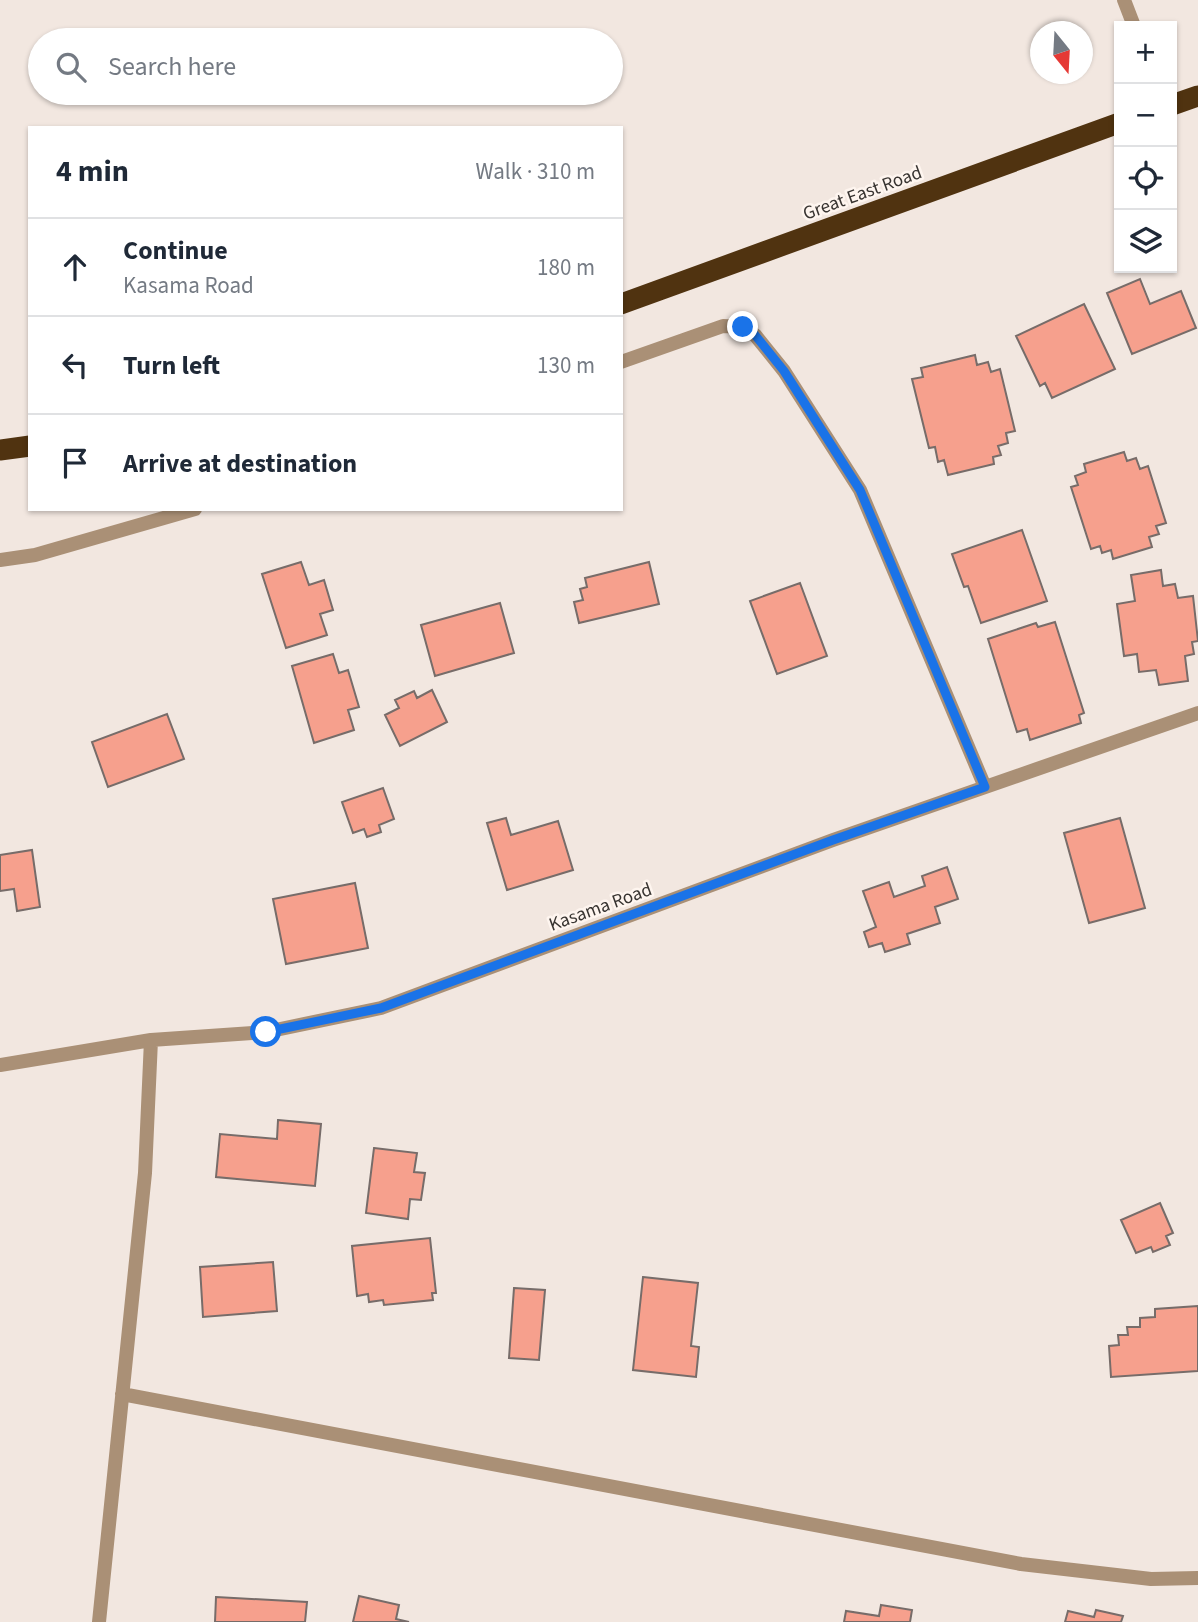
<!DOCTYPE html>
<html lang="en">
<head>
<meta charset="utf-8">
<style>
	:root { --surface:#fff; --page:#f2f2f3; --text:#1f2937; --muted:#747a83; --line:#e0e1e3 }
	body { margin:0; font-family:"Source Sans 3",sans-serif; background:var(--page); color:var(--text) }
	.controls { position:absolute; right:21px; top:21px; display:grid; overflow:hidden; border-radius:0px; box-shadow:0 2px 5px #0004 }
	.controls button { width:63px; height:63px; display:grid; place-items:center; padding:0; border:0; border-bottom:2px solid var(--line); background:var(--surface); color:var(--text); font:35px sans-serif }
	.compass { position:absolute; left:1030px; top:21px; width:63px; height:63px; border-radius:50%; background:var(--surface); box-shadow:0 2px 5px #0004; rotate:162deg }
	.stop { position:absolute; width:21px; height:21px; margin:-16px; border:5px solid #1a73e8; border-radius:50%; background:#fff }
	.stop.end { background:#1a73e8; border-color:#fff; box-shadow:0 2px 7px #0008 }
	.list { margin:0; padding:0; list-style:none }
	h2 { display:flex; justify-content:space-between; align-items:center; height:91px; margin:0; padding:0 28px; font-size:30px }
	h2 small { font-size:23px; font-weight:400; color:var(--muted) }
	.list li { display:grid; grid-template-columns:46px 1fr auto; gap:21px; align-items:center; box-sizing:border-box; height:98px; padding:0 28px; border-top:2px solid var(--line) }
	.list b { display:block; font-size:26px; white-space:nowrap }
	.list p { margin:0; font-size:23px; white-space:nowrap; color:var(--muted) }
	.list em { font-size:23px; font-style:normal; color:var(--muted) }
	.icon { flex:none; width:38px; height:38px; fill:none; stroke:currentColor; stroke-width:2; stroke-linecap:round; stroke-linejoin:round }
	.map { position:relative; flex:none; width:1198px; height:1622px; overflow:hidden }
	.search { position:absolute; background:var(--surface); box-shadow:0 2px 5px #0004; left:28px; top:28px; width:595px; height:77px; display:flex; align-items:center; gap:18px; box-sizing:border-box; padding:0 24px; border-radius:38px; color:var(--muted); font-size:26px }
	.panel { position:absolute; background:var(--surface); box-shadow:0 2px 5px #0004; left:28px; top:126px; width:595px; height:385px; border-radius:0px }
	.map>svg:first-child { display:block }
	.building { fill:#f6a08d; stroke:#776c69; stroke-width:2 }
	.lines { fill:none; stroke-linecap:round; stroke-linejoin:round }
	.street { stroke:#aa9076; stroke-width:14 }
	.highway { stroke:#503310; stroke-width:21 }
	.route { stroke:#1a73e8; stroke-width:9 }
	.labels { text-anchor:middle; stroke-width:5; stroke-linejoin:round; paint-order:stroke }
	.street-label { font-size:19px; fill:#383431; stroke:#fef5ef }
</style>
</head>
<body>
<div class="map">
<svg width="1198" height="1622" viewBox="0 0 1198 1622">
	<rect width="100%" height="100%" fill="#f2e7e0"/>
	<path class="building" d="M1140,279L1150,304L1181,291L1196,328L1132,354L1107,293Z
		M1084,304L1115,369L1052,398L1045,383L1040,386L1016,336Z
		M975,355L977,365L988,362L991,372L1000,369L1015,431L1006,433L1008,443L998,446L1001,455L993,457L994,464L948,475L944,460L938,462L935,447L929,448L912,379L923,377L921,368Z
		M1124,452L1127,461L1136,458L1140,469L1148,466L1166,523L1156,526L1159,534L1149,537L1152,547L1113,559L1111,550L1102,553L1100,546L1091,549L1071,487L1078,485L1075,476L1086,472L1084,464Z
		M1022,530L1047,601L981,623L968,586L964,587L952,554Z
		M301,562L309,585L324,580L333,610L320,614L327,635L286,648L262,574Z
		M649,562L659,604L579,623L574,602L583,600L580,589L587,587L585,578Z
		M1161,570L1163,586L1175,584L1178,598L1193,596L1198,641L1192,642L1194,654L1185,656L1188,681L1159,685L1156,670L1139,672L1137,654L1124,656L1117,604L1135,601L1131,575Z
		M800,583L827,656L777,674L750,601Z
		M500,603L514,653L435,676L421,625Z
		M1055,622L1084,713L1079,715L1081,723L1030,740L1027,729L1017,732L988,639L1036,623L1038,627Z
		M333,654L339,673L348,670L359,707L348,710L354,730L314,743L292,666Z
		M432,690L447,722L400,746L385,715L399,708L395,700L414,691L417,698Z
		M167,714L184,759L108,787L92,742Z
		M383,788L394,819L379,825L381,832L367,837L364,829L353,833L342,802Z
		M506,818L511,835L558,821L573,870L507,890L487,823Z
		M1120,818L1145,908L1089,923L1064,833Z
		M32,850L40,907L17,911L14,889L0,891V855Z
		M947,867L958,899L935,907L940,923L907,934L910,944L885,952L882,943L869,947L864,932L876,927L863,891L889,882L894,897L925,886L922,876Z
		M355,883L368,948L286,964L273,899Z
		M278,1120L321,1124L315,1186L216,1177L220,1134L277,1139Z
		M374,1148L417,1153L414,1172L425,1173L421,1200L410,1199L408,1219L366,1213Z
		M1160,1203L1173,1233L1166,1236L1170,1245L1153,1252L1151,1247L1136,1253L1121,1220Z
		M430,1238L436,1293H432L433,1300L384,1305L383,1300L369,1302L368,1294L357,1296L352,1246Z
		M273,1262L277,1311L203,1317L200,1267Z
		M643,1277L698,1283L691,1346L699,1347L696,1377L633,1370Z
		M514,1288L545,1290L539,1360L509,1358Z
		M1198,1306V1371L1111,1377L1109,1346L1119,1345L1118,1335H1128L1127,1327H1140V1318L1155,1317V1309Z
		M359,1596L399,1605L396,1619L409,1622H353Z
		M216,1597L307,1602L305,1622H215Z
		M881,1605L912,1610L910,1622H844L846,1611L879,1616Z
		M1096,1610L1123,1616L1121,1622H1065L1068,1611L1094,1617Z"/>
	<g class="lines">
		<path class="street" d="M1124,0L1134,26
			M621,362L723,326L743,327L755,335L784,371L860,490L985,787
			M0,560L35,555L195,509
			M0,1065L151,1040L266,1032L381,1008L833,840L1198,713
			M122,1394L1021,1564L1151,1579L1198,1578
			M99,1622L145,1173L151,1040"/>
		<path class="highway" d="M1172,105L1198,96
			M621,304L1119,123
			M0,450L30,446"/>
	</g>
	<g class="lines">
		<path class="route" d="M266,1032L381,1008L833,840L985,787L860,490L784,371L755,335L743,327"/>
	</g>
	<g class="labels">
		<g class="street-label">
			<text transform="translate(862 192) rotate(-20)" y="7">Great East Road</text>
			<text transform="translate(600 906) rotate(-20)" y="7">Kasama Road</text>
		</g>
	</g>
</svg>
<div class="controls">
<button>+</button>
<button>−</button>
<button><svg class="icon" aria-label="locate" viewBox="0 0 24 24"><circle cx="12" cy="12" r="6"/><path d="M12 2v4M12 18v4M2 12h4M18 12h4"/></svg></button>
<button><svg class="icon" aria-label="layers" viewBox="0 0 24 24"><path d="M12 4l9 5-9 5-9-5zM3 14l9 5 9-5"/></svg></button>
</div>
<svg class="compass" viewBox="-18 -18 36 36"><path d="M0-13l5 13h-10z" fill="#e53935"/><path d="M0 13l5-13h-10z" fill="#747a83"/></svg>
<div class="stop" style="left:266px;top:1032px"></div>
<div class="stop end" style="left:743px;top:327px"></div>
<div class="search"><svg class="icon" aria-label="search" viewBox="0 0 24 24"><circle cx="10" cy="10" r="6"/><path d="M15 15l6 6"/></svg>Search here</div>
<section class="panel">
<h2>4 min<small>Walk · 310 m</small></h2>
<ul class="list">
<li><svg class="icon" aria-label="ahead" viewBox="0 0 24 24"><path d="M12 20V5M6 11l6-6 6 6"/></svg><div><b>Continue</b><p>Kasama Road</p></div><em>180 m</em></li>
<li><svg class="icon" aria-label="left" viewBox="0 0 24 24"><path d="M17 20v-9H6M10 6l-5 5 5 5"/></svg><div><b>Turn left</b></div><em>130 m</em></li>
<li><svg class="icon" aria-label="arrive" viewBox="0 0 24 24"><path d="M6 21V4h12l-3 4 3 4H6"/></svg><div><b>Arrive at destination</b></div></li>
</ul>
</section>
</div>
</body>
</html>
